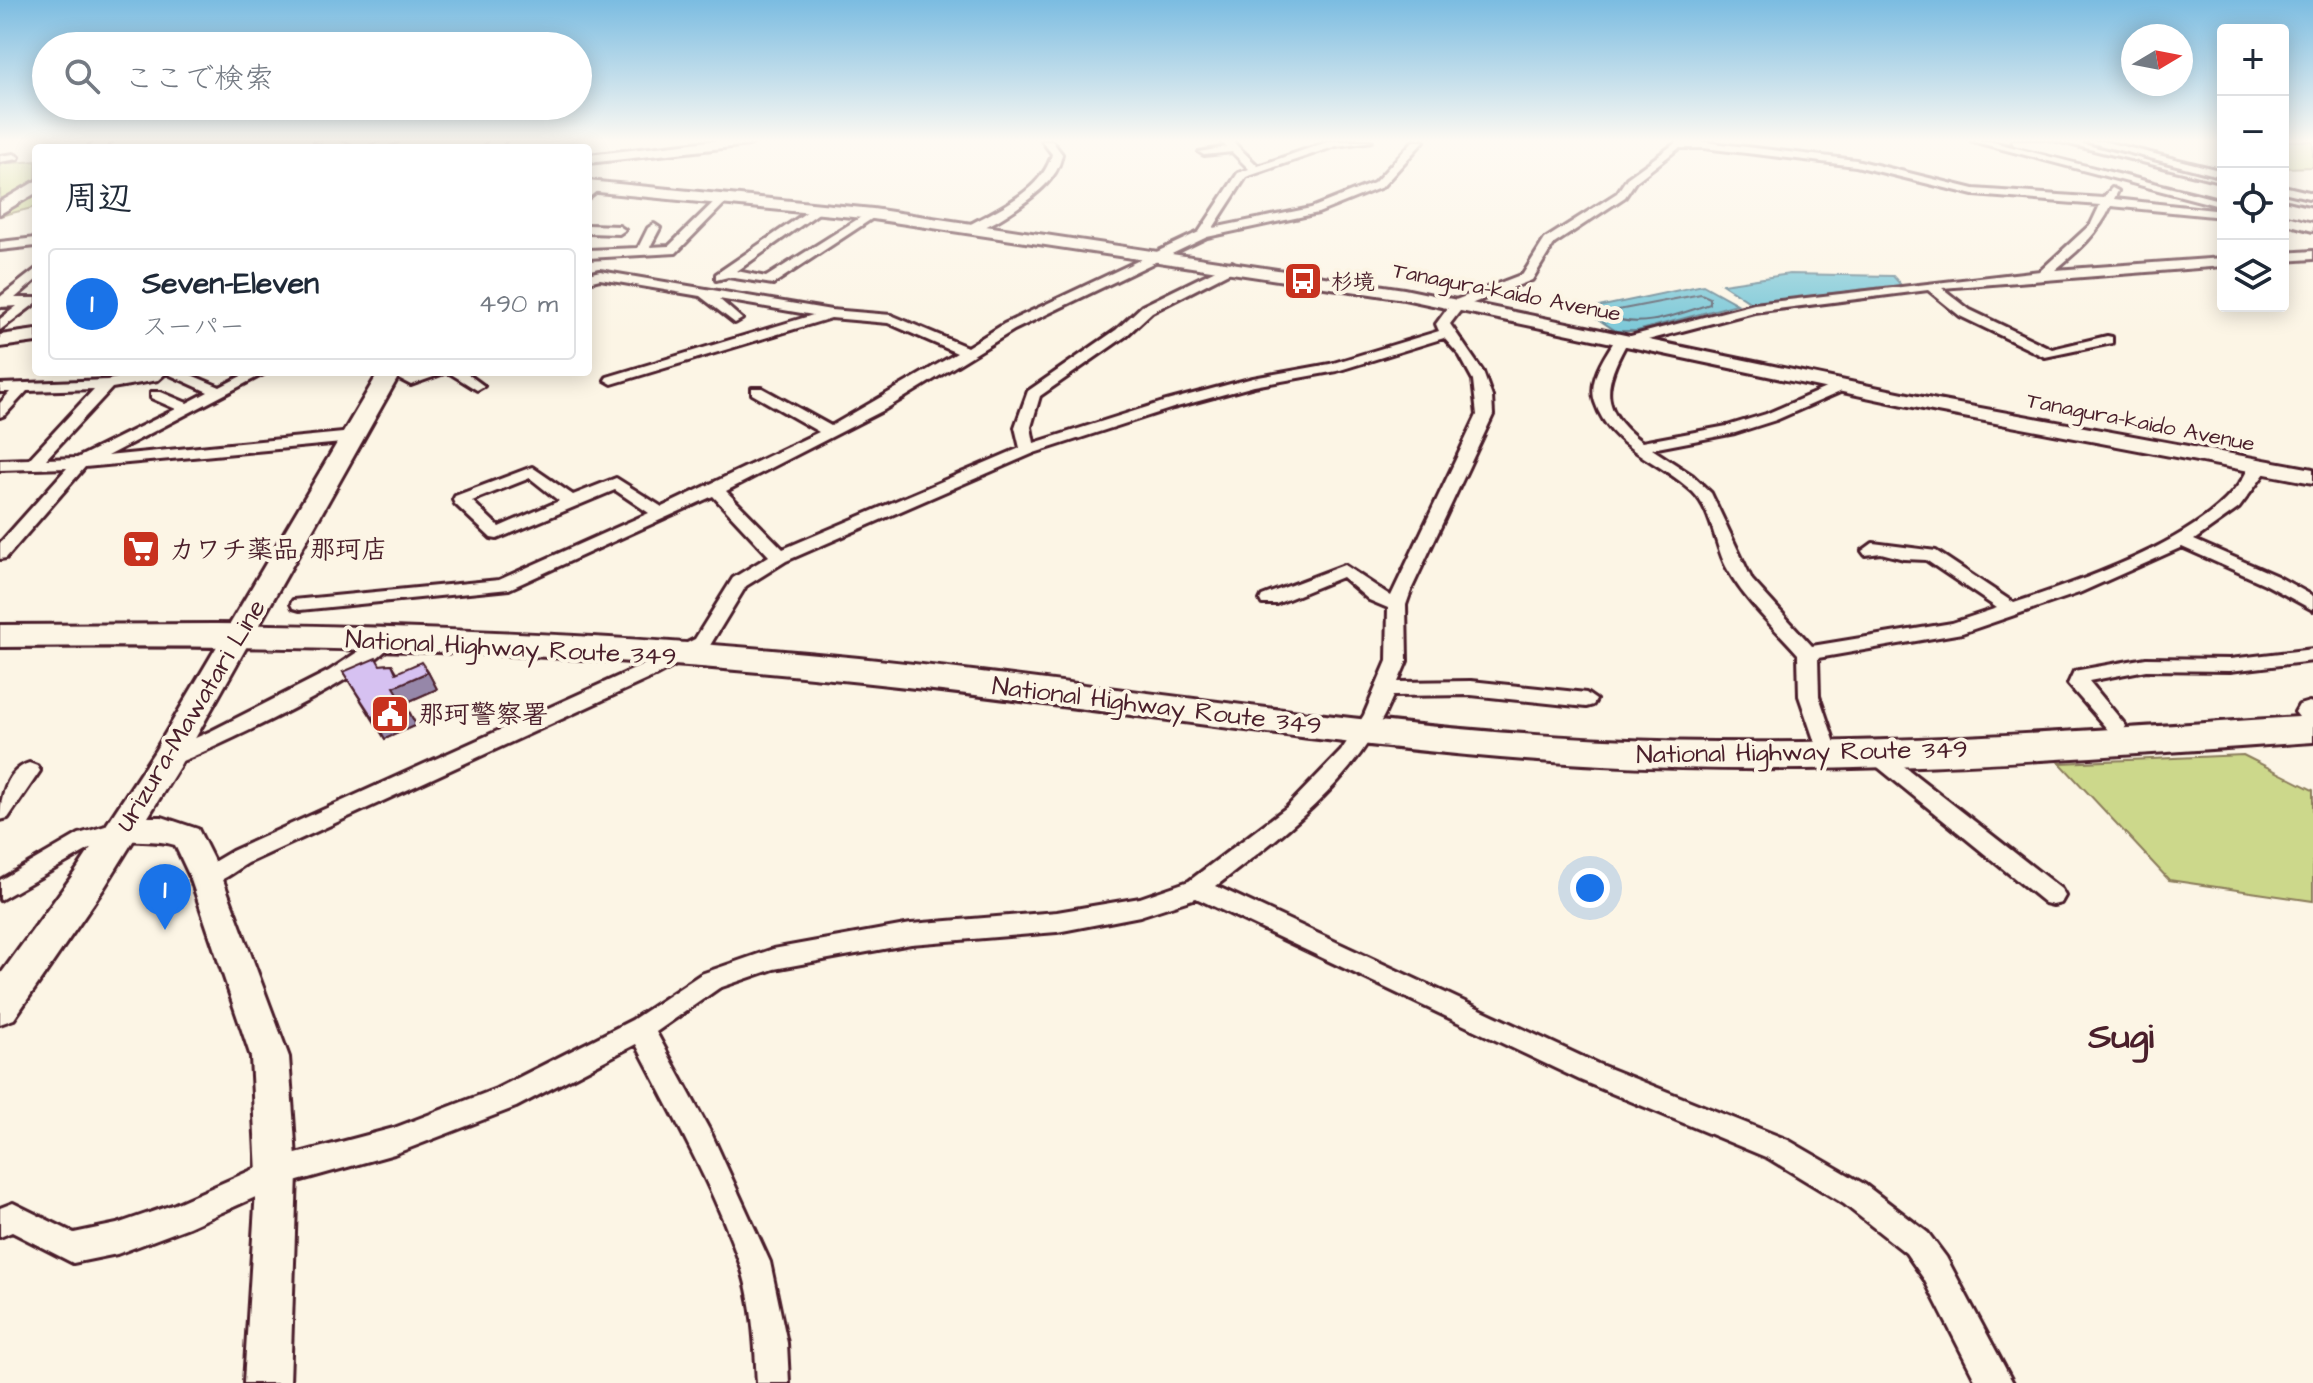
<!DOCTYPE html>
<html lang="ja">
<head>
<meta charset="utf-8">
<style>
	:root { --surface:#fff; --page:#f2f2f3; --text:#1f2937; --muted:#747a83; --line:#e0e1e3; --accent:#1a73e8 }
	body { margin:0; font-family:"Architects Daughter","Klee One",sans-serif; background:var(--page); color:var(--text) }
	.controls { position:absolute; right:24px; top:24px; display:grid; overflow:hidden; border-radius:8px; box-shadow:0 4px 20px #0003 }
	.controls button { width:72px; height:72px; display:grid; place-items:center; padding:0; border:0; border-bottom:2px solid var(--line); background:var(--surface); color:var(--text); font:40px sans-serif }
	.compass { position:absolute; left:2121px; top:24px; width:72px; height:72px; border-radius:50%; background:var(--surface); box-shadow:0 4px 20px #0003; rotate:80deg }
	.you { position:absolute; left:1590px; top:888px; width:28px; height:28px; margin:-20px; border:6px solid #fff; border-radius:50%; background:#1a73e8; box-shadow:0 0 0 12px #1a73e833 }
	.badge { display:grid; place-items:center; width:52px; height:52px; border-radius:50%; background:var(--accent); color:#fff; font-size:26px; font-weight:700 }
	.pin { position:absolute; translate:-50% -66px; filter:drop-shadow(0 2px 4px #0008) }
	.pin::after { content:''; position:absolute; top:42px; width:28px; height:24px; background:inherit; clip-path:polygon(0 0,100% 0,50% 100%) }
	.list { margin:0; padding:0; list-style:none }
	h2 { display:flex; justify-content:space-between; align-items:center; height:104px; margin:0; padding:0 32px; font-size:34px }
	h2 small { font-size:26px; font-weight:400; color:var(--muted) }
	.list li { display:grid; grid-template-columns:52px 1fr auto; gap:24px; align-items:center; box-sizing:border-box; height:112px; margin:0 16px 16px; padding:0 16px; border:2px solid var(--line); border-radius:8px }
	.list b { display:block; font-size:30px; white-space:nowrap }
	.list p { margin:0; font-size:26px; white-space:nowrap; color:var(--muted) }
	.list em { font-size:26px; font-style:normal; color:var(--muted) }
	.icon { flex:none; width:44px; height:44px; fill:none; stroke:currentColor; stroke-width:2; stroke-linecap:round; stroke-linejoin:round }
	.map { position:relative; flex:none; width:2313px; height:1383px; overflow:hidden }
	.search { position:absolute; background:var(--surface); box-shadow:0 4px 20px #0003; left:32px; top:32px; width:560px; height:88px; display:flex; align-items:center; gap:20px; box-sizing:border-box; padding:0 28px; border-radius:44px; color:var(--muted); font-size:30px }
	.panel { position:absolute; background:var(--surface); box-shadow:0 4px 20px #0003; left:32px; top:144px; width:560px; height:232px; border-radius:8px }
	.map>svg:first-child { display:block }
	.green { fill:#ccd88b; stroke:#8b7c5b; stroke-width:2 }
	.water { fill:#79c7d7; stroke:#668492; stroke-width:2 }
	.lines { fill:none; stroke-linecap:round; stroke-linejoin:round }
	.shore { stroke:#5d6270; stroke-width:2 }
	.street-casing { stroke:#4a1f2b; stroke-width:6 }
	.secondary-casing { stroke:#4a1f2b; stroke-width:6 }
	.primary-casing { stroke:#4a1f2b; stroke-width:6 }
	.highway-casing { stroke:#4a1f2b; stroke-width:6 }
	.street { fill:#fcf5e5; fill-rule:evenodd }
	.secondary { fill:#fcf5e5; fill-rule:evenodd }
	.primary { fill:#fcf5e5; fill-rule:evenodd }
	.highway { fill:#fcf5e5; fill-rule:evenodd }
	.wall { fill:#b8a6cf; stroke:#4a1f2b; stroke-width:2 }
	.shaded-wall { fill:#9687a9; stroke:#4a1f2b; stroke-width:2 }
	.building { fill:#d6c1f1; stroke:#4a1f2b; stroke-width:2 }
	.labels { text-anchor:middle; stroke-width:8; stroke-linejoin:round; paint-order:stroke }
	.far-poi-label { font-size:22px; font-weight:bold; fill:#4a1f2b; stroke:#fcf5e5; text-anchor:start }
	.far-street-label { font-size:22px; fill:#4a1f2b; stroke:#fcf5e5 }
	.poi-label { font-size:26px; font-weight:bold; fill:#4a1f2b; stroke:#fcf5e5; text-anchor:start }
	.street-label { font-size:26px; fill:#4a1f2b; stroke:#fcf5e5 }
	.near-quarter-label { font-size:36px; font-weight:bold; fill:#4a1f2b; stroke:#fcf5e5 }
</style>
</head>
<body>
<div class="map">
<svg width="2313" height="1383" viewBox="0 0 2313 1383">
	<rect width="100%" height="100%" fill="#fcf5e5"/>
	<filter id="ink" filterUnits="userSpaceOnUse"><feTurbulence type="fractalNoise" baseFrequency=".0125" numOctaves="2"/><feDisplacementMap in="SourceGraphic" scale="16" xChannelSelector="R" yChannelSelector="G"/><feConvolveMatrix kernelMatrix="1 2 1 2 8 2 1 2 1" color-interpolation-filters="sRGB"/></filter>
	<g filter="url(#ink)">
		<path class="green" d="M2283,141H2313V167L2283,168Z
			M36,161V207L0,216V164Z
			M2243,755L2313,790V901L2169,880L2060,763Z"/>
		<path class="water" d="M1790,274L1893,276L1901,285L1751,303L1722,284Z
			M1703,285L1737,304L1637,331H1616L1595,317L1598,307Z"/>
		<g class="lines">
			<path class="shore" d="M1701,294L1710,298V304C1681,313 1639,331 1610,316L1613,311Z"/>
			<defs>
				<path id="street" d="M383,141H398L383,148H368Z
					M1042,141H1052L1062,154C1060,163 1058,170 1052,177C1041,193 988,232 969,231V225C999,208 1042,191 1052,154Z
					M1221,141H1232L1258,166L1330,141H1372L1336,146L1246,177L1213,228L1311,208L1374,183L1413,141H1424L1382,187L1318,213L1207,237L1014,330L884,410L726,491L783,549L1020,448L1015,427L1028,391L1116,330L1142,306L1232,262L1238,266L1236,269L1152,312L1126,336L1040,396L1031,427L1034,443L1163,402L1253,378L1330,364L1439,331L1436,324L1453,301L1523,274L1545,239L1617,193L1627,178L1677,142H1704L1856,160L1974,189L2103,198L2112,188L2118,191L2114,199L2223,211V217L2111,206C2098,234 2078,251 2055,270L2223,258V266L1942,288L1970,310L2052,349L2107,336L2112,337V343L2045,357L1960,316L1928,290L1754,312L1625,346C1602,388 1601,411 1642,442L1727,426L1766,414L1828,387L1830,382H1840V392L1776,420L1735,433L1652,449L1692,475L1711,493L1752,580L1812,646L1952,623L1997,608L1926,560L1904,559L1881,553L1865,555L1862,551L1873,543L1936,551L2014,603C2083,580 2224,534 2250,464H2262L2265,473L2239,508L2194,540L2277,576L2313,596V610L2265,584L2182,547L2079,593L1962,633L1818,658L1819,696L1839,755L1835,760H1821L1799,696L1798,654C1774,627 1746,602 1728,570C1714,545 1713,512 1693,492C1661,461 1610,449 1595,402C1588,381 1604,357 1615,340L1754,304L2040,271L2091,224L2100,205L1974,195L1856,166L1704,148H1679L1635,182L1625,197L1554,244L1532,280L1463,307L1450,324L1483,372L1492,397L1493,415L1412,588L1406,605L1407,661L1398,682L1471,681L1586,693L1596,700L1593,705L1586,707L1471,695L1393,696C1358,780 1285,833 1216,886L1598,1064L1788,1140L1864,1184L1928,1233L1946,1257L2013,1383H1977L1924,1279L1906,1253L1844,1204L1768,1158L1580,1080L1196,898L1140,916L1057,932L911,944L774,969L719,988L656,1032L712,1135L770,1262L787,1343L789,1383H757C755,1344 753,1299 739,1261C713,1186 672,1114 636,1044L516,1107L394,1154L280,1186L189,1227L117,1254L73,1263L12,1232L0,1237V1208L13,1203L74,1233L117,1224L175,1204L277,1159L394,1128L496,1089L632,1020L701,974L773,949L911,924L1057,912L1140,898L1189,881L1287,807L1341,751L1364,715L1387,661L1388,608L1369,600L1342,577L1276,604H1262L1260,600L1262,596L1344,565L1391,596L1477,415L1473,380L1460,356L1444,338L1337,371L1254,386L1173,408L1034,453L786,561L746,586L709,647L655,676L248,863C233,872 215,889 198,883L194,877L198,871L232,851L641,666L695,639L733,578L769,556L713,496L509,589L300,610L293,608L291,604L293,600L499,580L649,513L615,490L497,539L491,538L455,504L453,500L455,496L532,467L573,495L616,478L662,507L819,432L752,394V388H762L831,426L957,353L888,323L831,318L612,384L605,380L607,377L813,315L719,299L742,319L735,323L700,296L600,279L588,282V274L600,271L831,310L891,315L967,347L1004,324L1199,232L1238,173L1249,169L1232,152L1204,155L1199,152L1226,147ZM530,478L559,501L499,527L472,501Z
					M1972,141H1989L2223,201V207Z
					M2084,141H2102L2223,171V177Z
					M14,154L19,157L18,159L0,162V156Z
					M593,184L603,186L588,198V189Z
					M2283,186L2313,193V199L2283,192Z
					M720,196L730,198L676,253L588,258V250L638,248L648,228L654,224L660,228L650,247L669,246Z
					M817,205L827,207L737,271L766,277L869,212L879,214L773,284L728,277L716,280V274Z
					M2283,215L2313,223V231L2283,223Z
					M588,225L619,226L625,230L619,234L588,233Z
					M36,238V246L0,250V242Z
					M2313,251V259L2283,261V253Z
					M36,269V280L15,298H36V303L0,330V319L17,306L0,307V297Z
					M150,372H184L220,387L249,372H267L107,456L353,432L361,437L353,442L85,467L6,558L0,559V543L67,468L0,470V460L29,459L94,389L27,391L5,415L0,417V403L10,392H0V384L107,380ZM166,373L208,392L187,403L161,392H151V398L176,409L77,458L46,459L112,388L158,380Z
					M386,372H404L412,376L425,372H447L411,385Z
					M448,372H465L484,386L477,390Z
					M386,633L396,639C369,677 238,736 192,757L167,767L160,764L156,759L160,754L211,731L329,671Z
					M2313,649V661L2230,671L2146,670L2089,681L2126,726L2123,731H2109L2068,684L2074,671L2146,658L2230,659Z
					M1875,747L1882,749L2061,889L2065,896L2061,903L2053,905L2045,903L1868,759L1864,754L1868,749Z
					M29,763L37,766L40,771L8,818L0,820C0,800 6,770 29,763Z
					M122,821L130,823L133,829L130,835L95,846L0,900V880L79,834Z"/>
				<path id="secondary" d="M95,141H112L104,148H87Z
					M315,141H339L356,148H332Z
					M709,141H756L749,145L588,163V155Z
					M36,181V193L0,214V202Z
					M588,181L873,209L1404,289L1937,400L2313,469V483L1937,412L1404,299L873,219L588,191Z
					M36,330V342L0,347V335Z
					M2309,702L2313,703V725L2303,722L2295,712L2299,705Z
					M122,817H162L198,829L222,877L289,1057L297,1173L290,1383H244L257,1173L251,1057L190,877L175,845C154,838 132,844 111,837L106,829L111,821Z"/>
				<path id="primary" d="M489,141H505L500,148H484Z
					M379,372H401L179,767L104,888L14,1019L0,1024V975L78,868L155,751Z"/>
				<path id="highway" d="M2012,141H2044L2223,185V197L2014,145Z
					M2283,201L2313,208V220L2283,213Z
					M216,624C431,627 645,636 859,658C1108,684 1355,727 1605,739C1842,750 2078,731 2313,716V742C2077,758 1840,778 1603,765C1354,752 1109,708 861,682C575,651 288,644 0,647V625Z"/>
			</defs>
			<use href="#street" class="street-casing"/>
			<use href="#secondary" class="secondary-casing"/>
			<use href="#primary" class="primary-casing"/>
			<use href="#highway" class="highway-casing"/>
			<use href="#street" class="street"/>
			<use href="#secondary" class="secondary"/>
			<use href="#primary" class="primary"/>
			<use href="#highway" class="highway"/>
		</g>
		<path class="wall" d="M392,664L397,672H428L437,689L405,703L416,725L385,739L343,672L380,665Z"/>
		<path class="shaded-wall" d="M392,664L402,683L428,672L437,689L403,704L394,687L396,673Z
			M407,708L416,725L385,739L375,721Z"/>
		<path class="building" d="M376,658L380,665L392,664L396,673L421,662L428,672L394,687L407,708L375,721L343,672Z"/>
	</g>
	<linearGradient id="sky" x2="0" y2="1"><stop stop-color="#7bbce1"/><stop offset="0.42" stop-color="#fefaf3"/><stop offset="1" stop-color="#fefaf3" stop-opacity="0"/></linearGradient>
	<rect width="2313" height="335" fill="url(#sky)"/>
	<defs>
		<symbol id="bus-square" viewBox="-11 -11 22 22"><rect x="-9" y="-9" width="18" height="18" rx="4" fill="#c8321e" stroke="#fcf5e5"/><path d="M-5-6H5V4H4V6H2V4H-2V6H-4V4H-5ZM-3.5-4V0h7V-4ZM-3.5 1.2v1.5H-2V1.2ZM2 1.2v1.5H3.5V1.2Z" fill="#fff"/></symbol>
		<symbol id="supermarket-square" viewBox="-11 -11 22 22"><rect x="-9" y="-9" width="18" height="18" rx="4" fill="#c8321e" stroke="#fcf5e5"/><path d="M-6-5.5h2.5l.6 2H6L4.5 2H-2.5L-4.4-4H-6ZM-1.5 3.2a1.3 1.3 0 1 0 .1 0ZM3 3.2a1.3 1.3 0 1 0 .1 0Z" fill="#fff"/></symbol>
		<symbol id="civic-square" viewBox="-11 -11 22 22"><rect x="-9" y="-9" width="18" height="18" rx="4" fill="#c8321e" stroke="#fcf5e5"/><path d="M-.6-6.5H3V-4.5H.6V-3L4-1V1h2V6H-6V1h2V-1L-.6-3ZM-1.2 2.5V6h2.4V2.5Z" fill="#fff"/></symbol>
	</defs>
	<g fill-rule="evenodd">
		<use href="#bus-square" x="1281" y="259" width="44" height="44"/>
		<use href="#supermarket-square" x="119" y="527" width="44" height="44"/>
		<use href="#civic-square" x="368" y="692" width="44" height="44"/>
	</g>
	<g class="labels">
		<g class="far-poi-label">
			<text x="1331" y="289">杉境</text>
		</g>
		<g class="far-street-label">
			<text transform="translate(1507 291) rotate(11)" y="8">Tanagura-kaido Avenue</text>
			<text transform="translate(2141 421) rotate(11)" y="8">Tanagura-kaido Avenue</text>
		</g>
		<g class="poi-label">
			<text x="169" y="558">カワチ薬品 那珂店</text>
			<text x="418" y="723">那珂警察署</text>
		</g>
		<g class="street-label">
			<text transform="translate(511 647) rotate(3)" y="9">National Highway Route 349</text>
			<text transform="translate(1157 705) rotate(7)" y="9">National Highway Route 349</text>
			<text transform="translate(190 715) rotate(-59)" y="9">Urizura-Mawatari Line</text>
			<text transform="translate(1802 751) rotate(-1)" y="9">National Highway Route 349</text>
		</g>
		<g class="near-quarter-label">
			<text x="2121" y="1047">Sugi</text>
		</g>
	</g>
</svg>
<div class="controls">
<button>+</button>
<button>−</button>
<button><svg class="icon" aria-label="locate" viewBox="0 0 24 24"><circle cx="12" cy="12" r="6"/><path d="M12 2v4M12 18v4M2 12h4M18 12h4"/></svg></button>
<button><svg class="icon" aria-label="layers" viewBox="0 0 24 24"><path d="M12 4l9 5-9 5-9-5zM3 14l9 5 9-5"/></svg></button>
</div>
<svg class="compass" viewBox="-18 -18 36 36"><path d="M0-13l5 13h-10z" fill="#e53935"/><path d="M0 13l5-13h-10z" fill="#747a83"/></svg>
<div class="you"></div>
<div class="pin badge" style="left:165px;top:930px">1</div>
<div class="search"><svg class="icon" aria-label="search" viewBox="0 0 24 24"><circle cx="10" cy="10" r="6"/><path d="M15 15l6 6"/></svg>ここで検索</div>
<section class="panel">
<h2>周辺<small></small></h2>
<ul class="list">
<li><span class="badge">1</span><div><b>Seven-Eleven</b><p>スーパー</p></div><em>490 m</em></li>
</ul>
</section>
</div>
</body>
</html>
